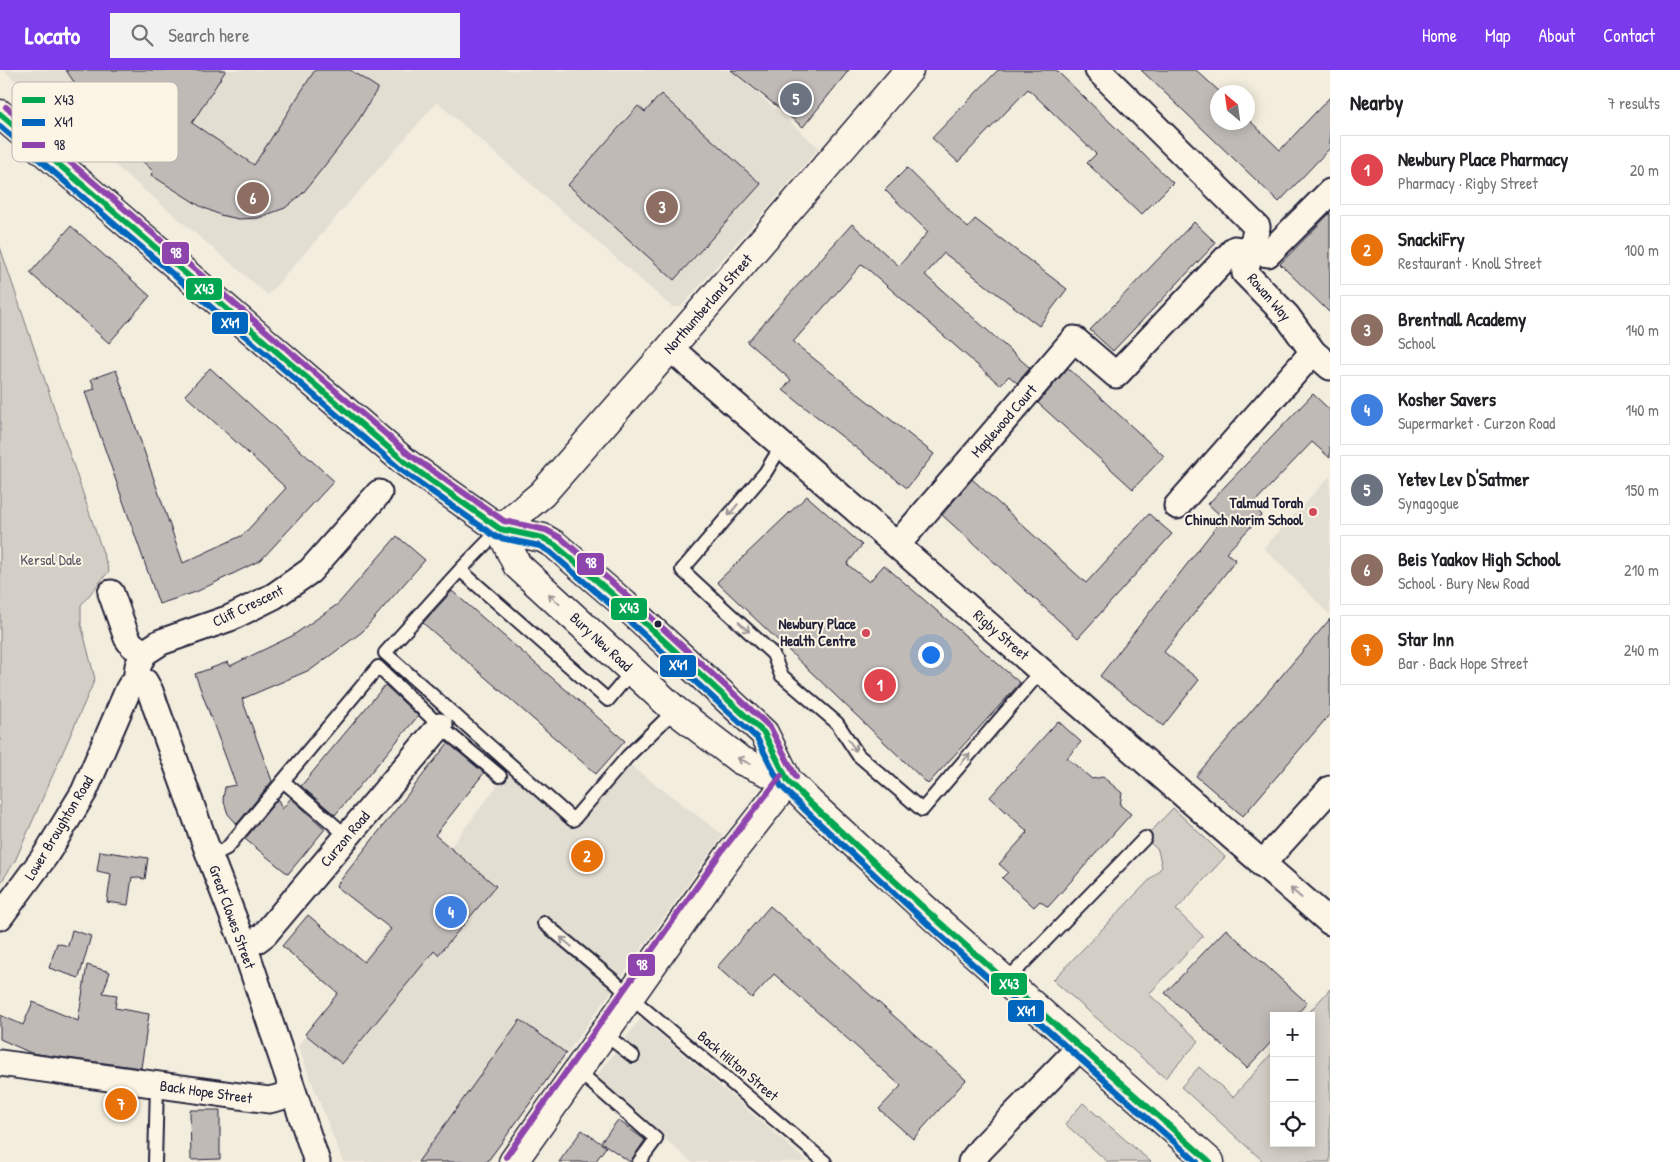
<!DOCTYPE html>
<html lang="en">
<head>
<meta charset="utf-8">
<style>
	:root { --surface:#fff; --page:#f2f2f2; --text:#202124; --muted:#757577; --line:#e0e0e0; --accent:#7c3aed }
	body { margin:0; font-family:"Patrick Hand",sans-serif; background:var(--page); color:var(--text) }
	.controls { position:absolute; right:15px; bottom:15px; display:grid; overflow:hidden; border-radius:0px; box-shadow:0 2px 12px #0003 }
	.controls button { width:45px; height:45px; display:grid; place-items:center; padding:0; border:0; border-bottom:1px solid var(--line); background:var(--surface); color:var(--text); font:25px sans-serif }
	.compass { position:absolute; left:1210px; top:15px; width:45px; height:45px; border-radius:50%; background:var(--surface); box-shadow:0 2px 12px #0003; rotate:331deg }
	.you { position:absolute; left:930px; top:584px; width:18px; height:18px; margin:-12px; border:4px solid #fff; border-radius:50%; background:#1a73e8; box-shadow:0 0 0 8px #1a73e833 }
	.badge { display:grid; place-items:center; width:32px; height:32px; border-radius:50%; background:var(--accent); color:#fff; font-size:16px; font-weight:700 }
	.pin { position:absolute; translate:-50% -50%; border:2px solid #fff; box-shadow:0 1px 5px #0006 }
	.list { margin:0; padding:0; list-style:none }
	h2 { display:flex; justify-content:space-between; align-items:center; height:65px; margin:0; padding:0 20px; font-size:21px }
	h2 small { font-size:16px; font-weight:400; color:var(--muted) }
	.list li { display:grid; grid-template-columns:32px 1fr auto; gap:15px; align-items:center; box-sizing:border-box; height:70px; margin:0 10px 10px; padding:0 10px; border:1px solid var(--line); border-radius:0px }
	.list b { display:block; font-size:19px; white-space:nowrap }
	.list p { margin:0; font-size:16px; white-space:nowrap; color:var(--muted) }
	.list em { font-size:16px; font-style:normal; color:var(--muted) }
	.icon { flex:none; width:28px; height:28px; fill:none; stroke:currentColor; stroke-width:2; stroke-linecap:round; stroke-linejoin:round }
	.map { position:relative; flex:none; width:1330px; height:1092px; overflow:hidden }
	header { display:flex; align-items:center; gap:30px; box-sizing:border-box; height:70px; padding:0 25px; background:var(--accent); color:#fff }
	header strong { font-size:24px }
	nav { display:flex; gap:28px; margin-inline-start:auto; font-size:18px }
	.search { width:350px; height:45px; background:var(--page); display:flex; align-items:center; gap:12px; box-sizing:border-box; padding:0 18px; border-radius:0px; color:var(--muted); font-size:19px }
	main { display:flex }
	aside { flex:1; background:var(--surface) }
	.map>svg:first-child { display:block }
	.built { fill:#e3ded2 }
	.green { fill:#d4cfc6; stroke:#7b7880 }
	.building { fill:#bfbab6; stroke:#22223b }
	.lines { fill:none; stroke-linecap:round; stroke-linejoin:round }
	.service-casing { stroke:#22223b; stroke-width:16 }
	.minor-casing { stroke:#22223b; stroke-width:29 }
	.tertiary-casing { stroke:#22223b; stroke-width:31 }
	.secondary-casing { stroke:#22223b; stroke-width:31 }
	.trunk-casing { stroke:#22223b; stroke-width:31 }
	.service { stroke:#fcf5e5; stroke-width:12 }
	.minor { stroke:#fcf5e5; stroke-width:25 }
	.tertiary { stroke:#fcf5e5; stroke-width:28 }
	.secondary { stroke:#fcf5e5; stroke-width:28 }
	.trunk { stroke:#fcf5e5; stroke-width:28 }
	.bus-1-casing { stroke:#fcf5e5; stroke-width:10 }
	.bus-2-casing { stroke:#fcf5e5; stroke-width:10 }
	.bus-3-casing { stroke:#fcf5e5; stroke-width:10 }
	.bus-1 { stroke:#00a651; stroke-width:6 }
	.bus-2 { stroke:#0065bd; stroke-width:6 }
	.bus-3 { stroke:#8e44ad; stroke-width:6 }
	.oneway { stroke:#9a9698 }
	.poi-dot { fill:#d1495b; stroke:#fcf5e5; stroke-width:2 }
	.bus-dot { fill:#22223b; stroke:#fcf5e5; stroke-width:2 }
	.labels { text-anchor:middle; stroke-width:4; stroke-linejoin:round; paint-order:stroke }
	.street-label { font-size:15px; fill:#22223b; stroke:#fcf5e5 }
	.poi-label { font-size:15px; font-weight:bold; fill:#22223b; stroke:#fcf5e5; text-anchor:end }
	.park-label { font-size:15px; fill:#575665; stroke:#fcf5e5 }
	.key { fill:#fcf5e5; stroke:#bbb6b2; stroke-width:1 }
	.key-label { font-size:14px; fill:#22223b }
	.line-badge { stroke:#fcf5e5; stroke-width:2 }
	.badge-label { font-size:14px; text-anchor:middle; font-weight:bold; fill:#fff }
</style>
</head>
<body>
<header>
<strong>Locato</strong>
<div class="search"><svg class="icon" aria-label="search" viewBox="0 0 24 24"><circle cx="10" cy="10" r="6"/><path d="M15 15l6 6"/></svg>Search here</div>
<nav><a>Home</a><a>Map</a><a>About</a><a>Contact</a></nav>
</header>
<main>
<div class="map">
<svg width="1330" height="1092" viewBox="0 0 1330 1092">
	<rect width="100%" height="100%" fill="#f3edde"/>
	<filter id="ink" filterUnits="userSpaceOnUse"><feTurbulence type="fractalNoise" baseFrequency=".02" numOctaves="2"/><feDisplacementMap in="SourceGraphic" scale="10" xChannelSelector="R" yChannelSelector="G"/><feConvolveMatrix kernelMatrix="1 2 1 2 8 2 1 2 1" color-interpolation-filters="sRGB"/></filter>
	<g filter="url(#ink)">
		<path class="built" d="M3,0H731L819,78L681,237H672L437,32L268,225Z
			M1330,406V545L1264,478Z
			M626,692L723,765L489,1092H343L298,976L507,703L573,759Z
			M641,948L808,1092H691L596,1007Z"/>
		<path class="green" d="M0,177L109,501L81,535V554L95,609L15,791L0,814Z
			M1173,738L1225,787L1176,840L1203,866L1149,924L1199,971L1165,1008L1053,910L1162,797L1158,780L1145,768Z
			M1330,919V1092H1264L1181,1017L1199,997L1233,1027L1274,981V1073H1311V946H1306Z
			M1083,1033L1151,1092H1108L1065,1054Z"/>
		<path class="building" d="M66,0H226L192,53L254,95L315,0H350L378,18L352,61L303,123L285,138L258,148L239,149L220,145L200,136L151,105L153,101L126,76L104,52L82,24Z
			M731,0H849L803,57Z
			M998,0H1056L1173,113L1141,145L1087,93L1096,84L1028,19L958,92L932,68Z
			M1141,0H1196L1220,22H1218V52H1248V49L1280,80L1330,27V78L1279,132Z
			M661,24L761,114L674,210L568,115L638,36L645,42Z
			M907,98L968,158L975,149L1067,219L1039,256L944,183L925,205L1030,298L1017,313L1009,306L1000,315L862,194L793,272L934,384L907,418L783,320L791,310L747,272L852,154L899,196L928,162L885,120Z
			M1330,143V243L1280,194Z
			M1194,152L1216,173L1113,281L1090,260Z
			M71,156L150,226L109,273L30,203Z
			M210,298L334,411L261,490L196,522L159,534L85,322L95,319L91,309L116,300L183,493L243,465L286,418L185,325Z
			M1068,298L1164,386L1133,419L1038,333Z
			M1313,324L1330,340V388L1312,372L1252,435L1262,445L1226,483L1236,490L1164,582L1199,610L1163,656L1100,606L1223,448L1208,434Z
			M972,409L1086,513L1149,444L1172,464L1078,568L942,445Z
			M807,426L862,475L847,494L869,512L884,495L1020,613L928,714L717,512Z
			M397,466L425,490L362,562L312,599L242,629L272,711L237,754L228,744L223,729L225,717L236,715L195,604L228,592L230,596L292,566L338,534Z
			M452,521L625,671L596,704L423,553Z
			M1330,549V644L1243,746L1196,706Z
			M385,615L418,646L335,745L301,716Z
			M1058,651L1081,672L1067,688L1092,709L1103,707L1122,723L1120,735L1131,744L1048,837L1040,831L1034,837L1002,808L1008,802L999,794L1028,762L990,727Z
			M448,673L484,703L435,765L496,816L438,885L434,881L342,994L305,964L338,923L282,876L308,845L364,892L391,859L336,816Z
			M291,728L325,759L288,804L245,769L278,729L282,739Z
			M100,781L148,788L145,809L132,807L128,835L107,832L111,804L97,801Z
			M770,836L966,1010L913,1069L879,1039L901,1016L774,904L752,928L717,897Z
			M1226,859L1307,933L1295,946H1274V969L1247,998L1165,923Z
			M72,860L91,866L79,908L49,898L57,873L68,876Z
			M87,895L110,902L103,923L117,925L115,938L149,944L141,998L31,983L0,969V945L23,955L33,932L78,951Z
			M520,950L566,983L510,1061L487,1092H418Z
			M190,1040H220V1089L191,1090Z
			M618,1050L645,1070L630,1092L601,1072Z
			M582,1060L606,1077L595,1092H559Z"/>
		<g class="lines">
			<defs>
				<path id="service" d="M782,375L765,403L682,500L773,584L781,605L837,653L858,685L922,740L1041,601
					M500,459L460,500L608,630L632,601
					M460,500L385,583L573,750L628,686L675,640
					M283,711L347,766
					M210,787L227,778L378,597L440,656L500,706
					M544,853L615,912L629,926L825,1092
					M1006,911L1145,768
					M603,963L633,986
					M577,1000L656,1069L639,1092
					M155,1092L157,1015"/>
				<path id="minor" d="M1098,0L1257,157L1245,203L1287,246L1313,282L1177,436
					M670,278L1330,852
					M1313,282L1330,297
					M897,475L1074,269L1116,305L1235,179L1268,184L1330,122
					M111,523L127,568L132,575L144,583
					M136,611L145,612L150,621L210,787L244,875L317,1092
					M136,611L138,596L144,583L161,572L230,548L274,526L310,501L379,423
					M1262,794L1330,719
					M0,847L45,786L84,722L128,620L131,615L136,611
					M244,875L257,870L265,864L440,656
					M0,993L269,1030L293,1024
					M971,1092L981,1079L1080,977"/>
				<path id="tertiary" d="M500,459L542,424L670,278L909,0"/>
				<path id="secondary" d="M513,1092L729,786L788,711"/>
				<path id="trunk" d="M0,44L405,392L500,459L517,495L675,640L740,690L788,711L810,733L938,851L1210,1092
					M500,459L543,468L555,475L624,534L764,663L788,711"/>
			</defs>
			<use href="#service" class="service-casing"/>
			<use href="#minor" class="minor-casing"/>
			<use href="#tertiary" class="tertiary-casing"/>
			<use href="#secondary" class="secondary-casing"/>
			<use href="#trunk" class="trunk-casing"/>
			<use href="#service" class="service"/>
			<use href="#minor" class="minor"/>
			<use href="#tertiary" class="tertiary"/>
			<use href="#secondary" class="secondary"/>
			<use href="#trunk" class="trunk"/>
			<defs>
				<path id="bus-1" d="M0,44L405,392L500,459L543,468L555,475L624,534L764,663L788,711L810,733L938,851L1210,1092"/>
				<path id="bus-2" d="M0,56L400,399L496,467L540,476L550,482L618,541L757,668L781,716L804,739L932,858L1197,1092"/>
				<path id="bus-3" d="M6,37L410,385L504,451L546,460L561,468L630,528L770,657L796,707
					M506,1087L722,781L781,706"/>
			</defs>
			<use href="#bus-1" class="bus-1-casing"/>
			<use href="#bus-2" class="bus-2-casing"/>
			<use href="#bus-3" class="bus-3-casing"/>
			<use href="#bus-1" class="bus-1"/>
			<use href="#bus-2" class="bus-2"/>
			<use href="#bus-3" class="bus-3"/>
		</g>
		<defs><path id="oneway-shaft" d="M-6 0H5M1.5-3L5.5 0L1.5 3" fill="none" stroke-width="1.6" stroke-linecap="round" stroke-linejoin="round" transform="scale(1.25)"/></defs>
		<g class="oneway">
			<use href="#oneway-shaft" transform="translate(733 440) rotate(130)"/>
			<use href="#oneway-shaft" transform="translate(554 529) rotate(-137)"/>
			<use href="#oneway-shaft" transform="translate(744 557) rotate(43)"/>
			<use href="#oneway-shaft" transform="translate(852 675) rotate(56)"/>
			<use href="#oneway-shaft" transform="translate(965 689) rotate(-49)"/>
			<use href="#oneway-shaft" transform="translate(744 691) rotate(-153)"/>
			<use href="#oneway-shaft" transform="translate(1296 823) rotate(-139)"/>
			<use href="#oneway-shaft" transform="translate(566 872) rotate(-140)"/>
		</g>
	</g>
	<g class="poi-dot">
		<circle cx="1313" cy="442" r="5"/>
		<circle cx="866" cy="563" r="5"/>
	</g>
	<circle class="bus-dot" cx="658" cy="554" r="4.5"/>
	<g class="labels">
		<g class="street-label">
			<text transform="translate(1269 227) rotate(49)" y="5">Rowan Way</text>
			<text transform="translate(708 234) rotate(-49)" y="5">Northumberland Street</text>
			<text transform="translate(1004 351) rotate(-49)" y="5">Maplewood Court</text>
			<text transform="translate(248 536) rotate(-26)" y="5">Cliff Crescent</text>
			<text transform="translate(1001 565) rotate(41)" y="5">Rigby Street</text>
			<text transform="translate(601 572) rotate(43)" y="5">Bury New Road</text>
			<text transform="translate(59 758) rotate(-59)" y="5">Lower Broughton Road</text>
			<text transform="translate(345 769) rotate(-50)" y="5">Curzon Road</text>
			<text transform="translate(232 847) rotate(70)" y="5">Great Clowes Street</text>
			<text transform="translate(738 996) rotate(40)" y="5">Back Hilton Street</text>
			<text transform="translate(206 1022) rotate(8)" y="5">Back Hope Street</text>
		</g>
		<g class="poi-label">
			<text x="1303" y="438">Talmud Torah<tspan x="1303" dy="17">Chinuch Norim School</tspan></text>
			<text x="856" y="559">Newbury Place<tspan x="856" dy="17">Health Centre</tspan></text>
		</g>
		<g class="park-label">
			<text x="51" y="495">Kersal Dale</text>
		</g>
	</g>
	<rect x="12" y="12" width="166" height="80" rx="8" class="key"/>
	<rect x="22" y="27" width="23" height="6" fill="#00a651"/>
	<rect x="22" y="49" width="23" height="7" fill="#0065bd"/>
	<rect x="22" y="72" width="23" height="6" fill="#8e44ad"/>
	<g class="key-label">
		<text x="54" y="35">X43</text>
		<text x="54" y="57">X41</text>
		<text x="54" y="80">98</text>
	</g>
	<g class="line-badge">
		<rect x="161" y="171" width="29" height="24" rx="5" fill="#8e44ad"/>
		<rect x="185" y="207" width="38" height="24" rx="5" fill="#00a651"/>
		<rect x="211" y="241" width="38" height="24" rx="5" fill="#0065bd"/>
		<rect x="576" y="482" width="29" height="24" rx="5" fill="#8e44ad"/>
		<rect x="610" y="527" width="38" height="24" rx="5" fill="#00a651"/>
		<rect x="659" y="584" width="38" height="24" rx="5" fill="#0065bd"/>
		<rect x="627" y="883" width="29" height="24" rx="5" fill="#8e44ad"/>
		<rect x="990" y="902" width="38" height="24" rx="5" fill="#00a651"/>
		<rect x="1007" y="929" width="38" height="24" rx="5" fill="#0065bd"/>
	</g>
	<g class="badge-label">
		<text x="176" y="188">98</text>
		<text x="204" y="224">X43</text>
		<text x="230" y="258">X41</text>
		<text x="591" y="498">98</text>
		<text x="629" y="543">X43</text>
		<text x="678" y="600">X41</text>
		<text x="642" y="900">98</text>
		<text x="1009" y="919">X43</text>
		<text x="1026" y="946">X41</text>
	</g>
</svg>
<div class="controls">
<button>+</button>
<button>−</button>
<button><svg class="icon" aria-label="locate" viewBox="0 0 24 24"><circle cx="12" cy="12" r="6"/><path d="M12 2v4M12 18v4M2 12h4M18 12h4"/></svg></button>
</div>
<svg class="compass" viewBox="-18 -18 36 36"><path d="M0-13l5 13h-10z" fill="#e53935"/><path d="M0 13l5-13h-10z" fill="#757577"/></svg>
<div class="you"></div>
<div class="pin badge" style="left:880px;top:615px;background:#e0444e">1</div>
<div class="pin badge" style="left:587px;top:786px;background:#e8710a">2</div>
<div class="pin badge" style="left:662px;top:137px;background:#8d6e63">3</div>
<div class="pin badge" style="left:451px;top:842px;background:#3f7fe0">4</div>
<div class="pin badge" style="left:796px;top:29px;background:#6b7280">5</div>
<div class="pin badge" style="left:253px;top:128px;background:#8d6e63">6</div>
<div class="pin badge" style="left:121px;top:1034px;background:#e8710a">7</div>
</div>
<aside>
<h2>Nearby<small>7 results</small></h2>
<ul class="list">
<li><span class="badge" style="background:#e0444e">1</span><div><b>Newbury Place Pharmacy</b><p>Pharmacy · Rigby Street</p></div><em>20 m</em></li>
<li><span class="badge" style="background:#e8710a">2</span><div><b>SnackiFry</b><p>Restaurant · Knoll Street</p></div><em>100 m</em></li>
<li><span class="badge" style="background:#8d6e63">3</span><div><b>Brentnall Academy</b><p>School</p></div><em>140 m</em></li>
<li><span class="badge" style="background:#3f7fe0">4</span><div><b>Kosher Savers</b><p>Supermarket · Curzon Road</p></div><em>140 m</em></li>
<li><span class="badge" style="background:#6b7280">5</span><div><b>Yetev Lev D'Satmer</b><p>Synagogue</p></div><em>150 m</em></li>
<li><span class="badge" style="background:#8d6e63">6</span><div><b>Beis Yaakov High School</b><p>School · Bury New Road</p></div><em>210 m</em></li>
<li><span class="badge" style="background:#e8710a">7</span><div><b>Star Inn</b><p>Bar · Back Hope Street</p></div><em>240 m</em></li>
</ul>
</aside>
</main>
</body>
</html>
